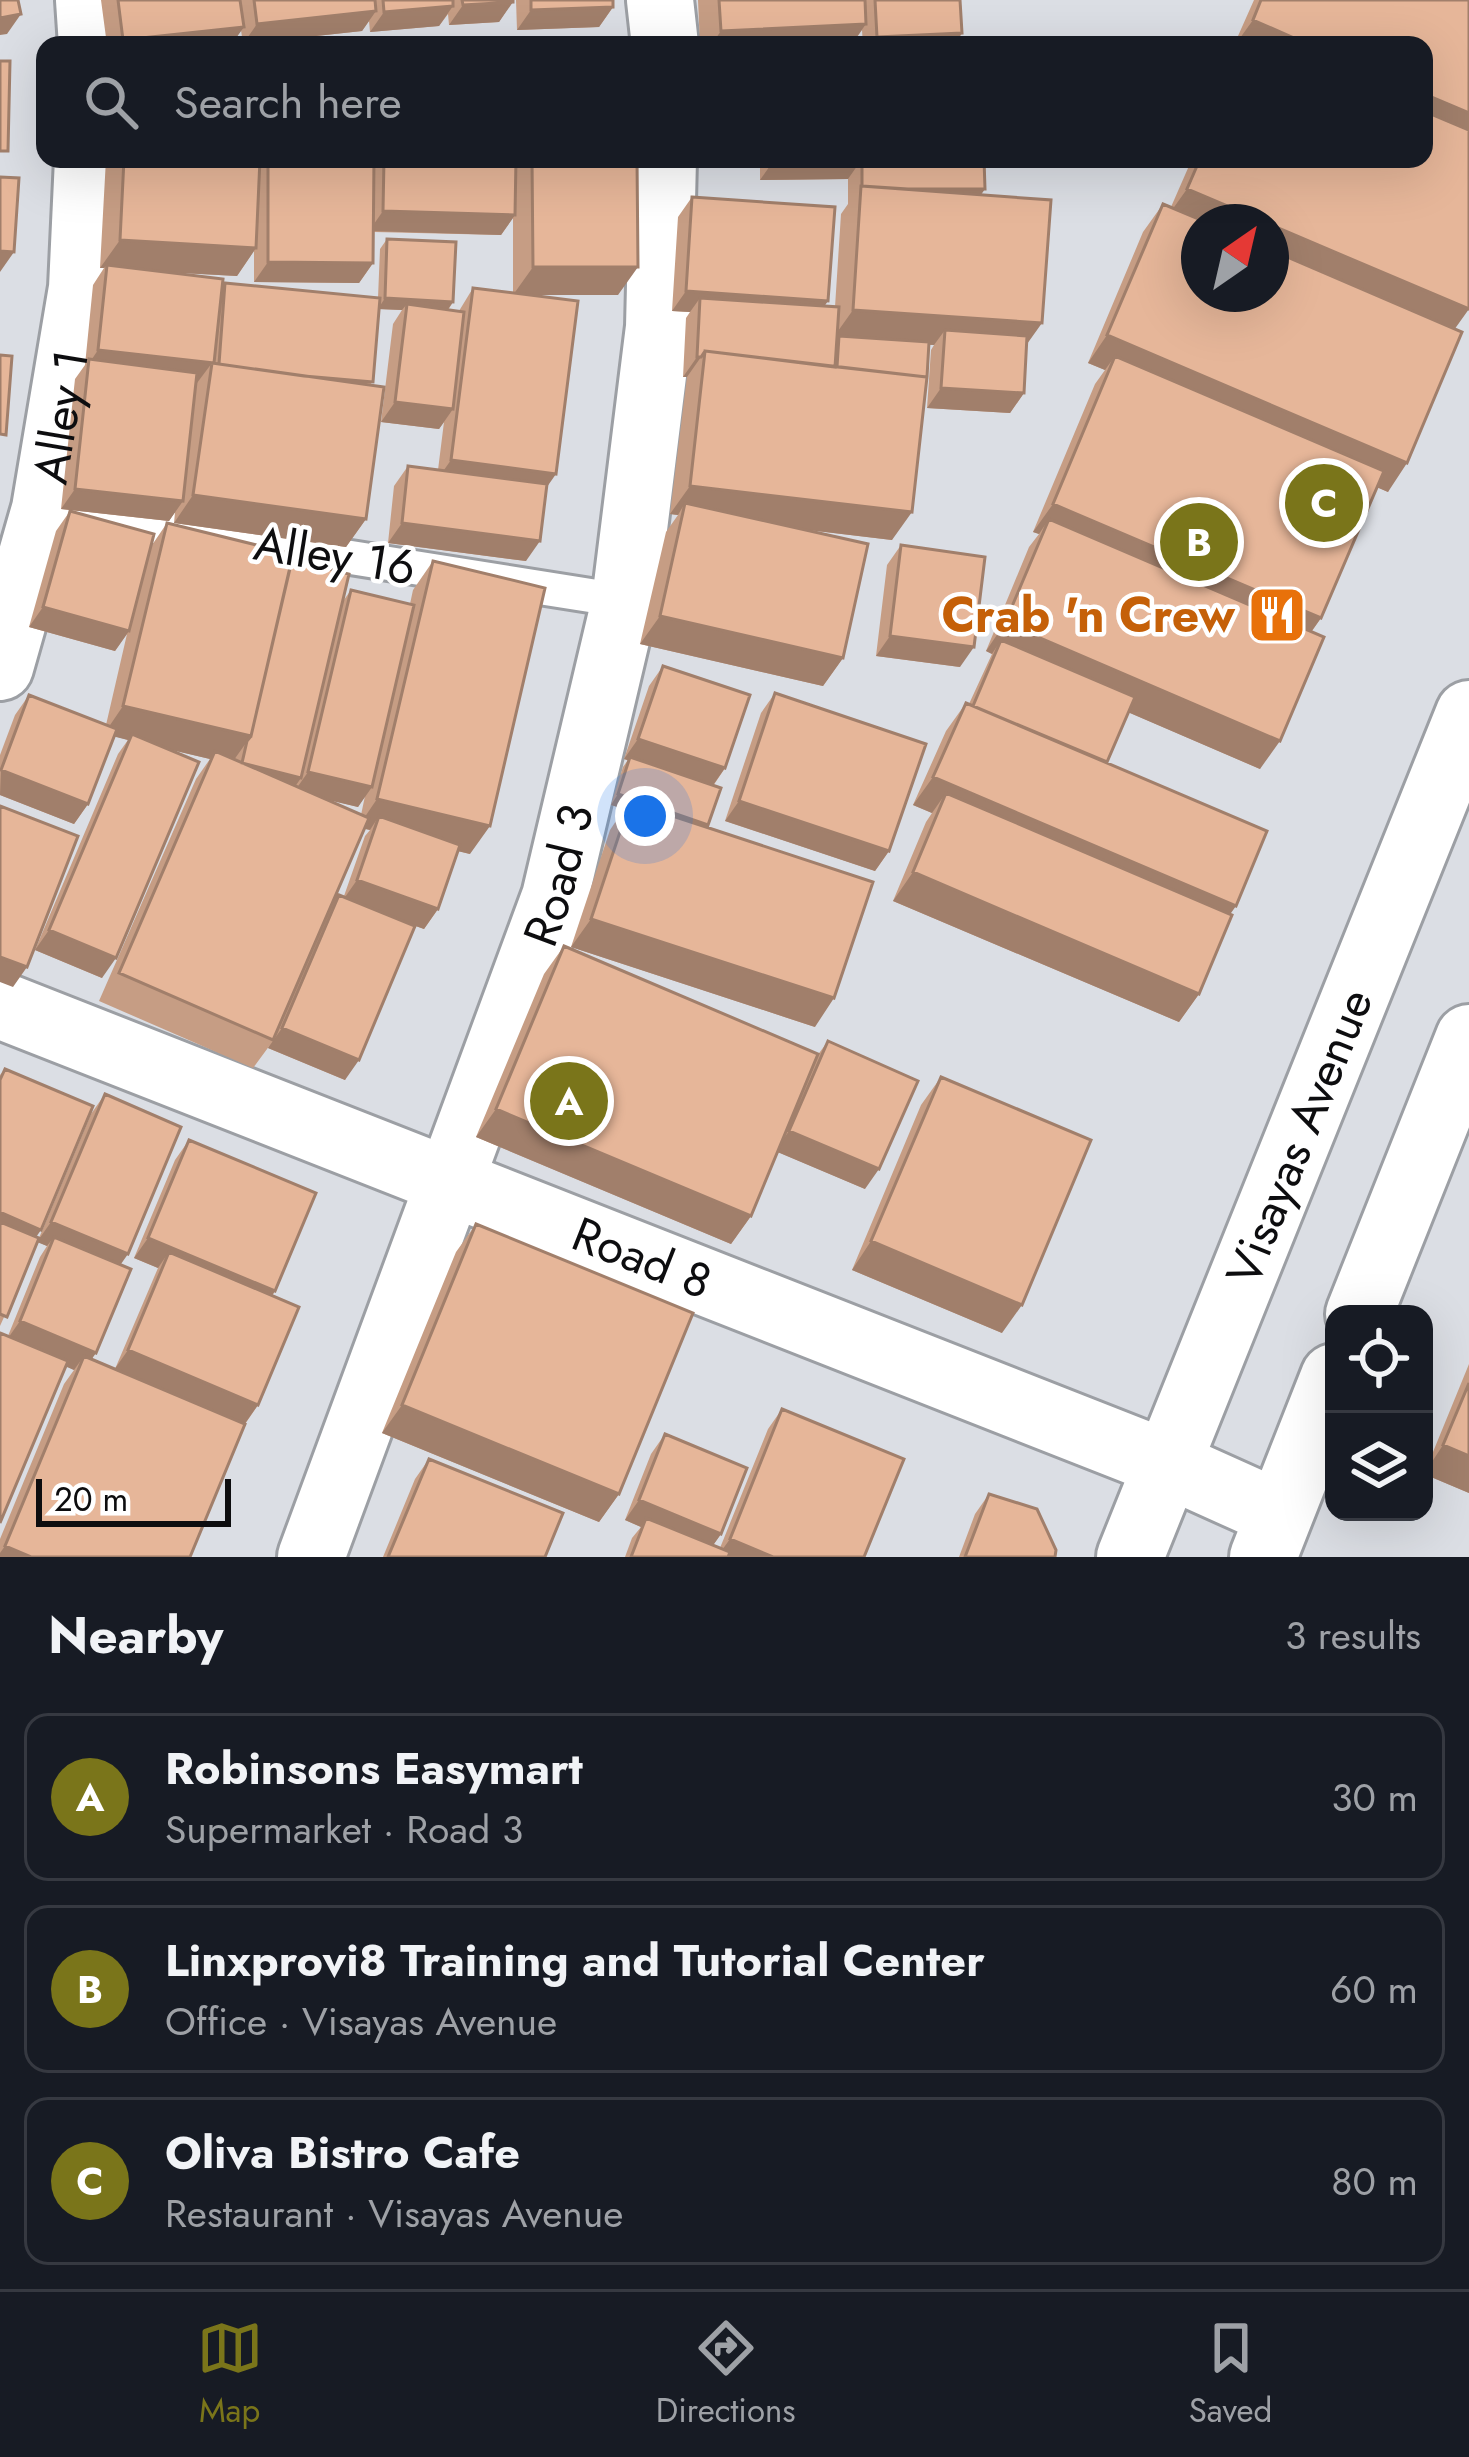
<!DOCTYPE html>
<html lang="en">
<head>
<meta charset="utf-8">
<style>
	:root { --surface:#171b24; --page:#242831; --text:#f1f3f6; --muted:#9ea1a6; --line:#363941; --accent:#7a751a }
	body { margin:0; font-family:Jost,sans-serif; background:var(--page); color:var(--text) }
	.controls { position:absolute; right:36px; bottom:36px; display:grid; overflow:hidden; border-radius:24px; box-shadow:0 12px 48px #0002 }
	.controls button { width:108px; height:108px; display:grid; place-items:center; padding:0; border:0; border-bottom:3px solid var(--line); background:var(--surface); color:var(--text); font:60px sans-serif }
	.compass { position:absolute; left:1181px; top:204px; width:108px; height:108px; border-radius:50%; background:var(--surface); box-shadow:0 12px 48px #0002; rotate:34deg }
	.scale { position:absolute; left:36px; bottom:30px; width:195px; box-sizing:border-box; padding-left:12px; border:6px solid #0d0d0f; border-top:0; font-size:33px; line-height:42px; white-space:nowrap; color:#0d0d0f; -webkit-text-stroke:9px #fff; paint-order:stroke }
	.you { position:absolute; left:645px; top:816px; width:42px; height:42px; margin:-30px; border:9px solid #fff; border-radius:50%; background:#1a73e8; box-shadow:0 0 0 18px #1a73e833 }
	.badge { display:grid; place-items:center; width:78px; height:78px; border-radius:50%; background:var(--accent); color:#fff; font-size:39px; font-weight:700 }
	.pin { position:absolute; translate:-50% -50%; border:6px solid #fff; box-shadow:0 3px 12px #0006 }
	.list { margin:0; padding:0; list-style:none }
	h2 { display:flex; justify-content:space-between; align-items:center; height:156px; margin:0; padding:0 48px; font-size:51px }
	h2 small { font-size:39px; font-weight:400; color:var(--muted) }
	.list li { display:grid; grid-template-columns:78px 1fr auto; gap:36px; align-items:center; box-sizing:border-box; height:168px; margin:0 24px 24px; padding:0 24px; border:3px solid var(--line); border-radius:24px }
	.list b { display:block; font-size:45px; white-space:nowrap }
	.list p { margin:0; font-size:39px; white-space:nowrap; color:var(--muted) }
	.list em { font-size:39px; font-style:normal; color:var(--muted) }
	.icon { flex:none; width:66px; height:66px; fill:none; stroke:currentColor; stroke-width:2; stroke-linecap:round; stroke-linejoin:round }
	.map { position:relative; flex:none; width:1469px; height:1557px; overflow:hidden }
	.search { position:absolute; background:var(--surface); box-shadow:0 12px 48px #0002; left:36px; right:36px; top:36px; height:132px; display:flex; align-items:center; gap:30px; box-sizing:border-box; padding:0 42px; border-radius:24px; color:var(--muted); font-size:45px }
	.sheet { height:732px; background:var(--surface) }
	nav { display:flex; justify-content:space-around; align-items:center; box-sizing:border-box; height:168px; border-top:3px solid var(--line); background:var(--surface); font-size:33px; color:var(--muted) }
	nav a { display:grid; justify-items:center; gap:6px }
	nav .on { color:var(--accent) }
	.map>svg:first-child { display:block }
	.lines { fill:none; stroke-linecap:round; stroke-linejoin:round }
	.service-casing { stroke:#9c9fa4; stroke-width:39 }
	.minor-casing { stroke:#9c9fa4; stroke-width:72 }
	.tertiary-casing { stroke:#9c9fa4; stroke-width:72 }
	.secondary-casing { stroke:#9c9fa4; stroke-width:72 }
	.service { stroke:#fff; stroke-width:33 }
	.minor { stroke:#fff; stroke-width:66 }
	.tertiary { stroke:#fff; stroke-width:66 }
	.secondary { stroke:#fff; stroke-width:66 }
	.wall { fill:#c69d84; fill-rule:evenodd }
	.shaded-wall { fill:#a17f6b }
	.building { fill:#e6b699; stroke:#a17f6b; stroke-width:3 }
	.labels { text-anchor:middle; stroke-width:9; stroke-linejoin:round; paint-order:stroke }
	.street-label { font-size:48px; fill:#0d0d0f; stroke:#fff }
	.food-label { font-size:48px; font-weight:bold; fill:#c56008; stroke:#fff; text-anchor:end }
</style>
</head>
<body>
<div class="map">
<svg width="1469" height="1557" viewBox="0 0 1469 1557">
	<rect width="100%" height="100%" fill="#dbdee4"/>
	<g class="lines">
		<defs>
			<path id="service" d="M45,509L625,601"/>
			<g id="minor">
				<path d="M89,0L92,45"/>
				<path id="s1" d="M0,667L45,509L82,288L88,159"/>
			</g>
			<g id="tertiary">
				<path d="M660,0L665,45"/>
				<path id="s2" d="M0,1005L1170,1465L1279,1514"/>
				<path id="s3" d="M311,1557L555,897L625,601L659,327L663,159"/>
			</g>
			<g id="secondary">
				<path d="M1359,1314L1469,1038"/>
				<path id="s4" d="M1130,1557L1469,714"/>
				<path d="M1263,1557L1334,1377"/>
			</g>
		</defs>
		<use href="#service" class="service-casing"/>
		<use href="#minor" class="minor-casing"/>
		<use href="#tertiary" class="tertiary-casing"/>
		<use href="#secondary" class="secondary-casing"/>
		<use href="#service" class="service"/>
		<use href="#minor" class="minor"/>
		<use href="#tertiary" class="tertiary"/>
		<use href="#secondary" class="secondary"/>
	</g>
	<path class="wall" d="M101,0H513L499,22L449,25L448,14L439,26L370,32L369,21L362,31L243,44L241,30L231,45H107Z
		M516,0H613V7L599,27L517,30Z
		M698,0H960L962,33L954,45H863L862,30L853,43L855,45H700Z
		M1254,0H1469L1455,329L1388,492L1377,487L1321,618L1312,631L1260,769L1128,712L1107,763L1230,914L1199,994L1179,1022L893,901L926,822L932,813L913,805L946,731L966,703L969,704L992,654L986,651L1029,547L1039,534L1033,532L1095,384L1105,370L1088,363L1143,232L1163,204L1171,207L1192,159H1424V45H1234Z
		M106,159H637L618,295H530L546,488L526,561L388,543L394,486L408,466L438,470L444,422L439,429L381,422L393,324L402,310L379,309L371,385L366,519L346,547L174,523L175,512L169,521L61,509L75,379L85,365L93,285L104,268H100ZM513,218V293L473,288L459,311L448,310L453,302L387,239L380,249L378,298L225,283L222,287L165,272L237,276L254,251V282L359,283L373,263L374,232L501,235Z
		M760,159H984L981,194L1027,345L1024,393L1010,413L927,408L931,350L934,345H929L892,540L800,529L843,658L823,686L640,644L666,532L678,515L670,514L687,377H683L686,318L690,312L672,311L678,217L692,197L824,306L835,307L841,214L848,204V179L760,180Z
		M70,511L152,545L167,523L292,560L341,604L351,590L410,604L413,590L433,561L470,854L458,851L438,909L424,929L413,925L345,1080L268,1048L270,1045L253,1068L99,1001L196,779L210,759L168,749L102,978L35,950L118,754L128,740L114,736L88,804L74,824L0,795V755L15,715L29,695L106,725L127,634L115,651L29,627L56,531ZM365,796L361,815L326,799L358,807ZM365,829L370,830L365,836L344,896L339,895L331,906Z
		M901,545L960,667L876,656L887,565Z
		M663,666L725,768L713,786L707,827L815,1027L571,947L610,830L624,809L611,805L623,767L628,760L624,759L649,686Z
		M775,693L889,851L875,871L725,821L761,713Z
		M564,946L817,1056L828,1041L865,1189L778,1152L751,1216L731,1244L476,1137L544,974Z
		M5,1069L36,1237L39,1238L91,1114L105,1094L121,1265L92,1359L115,1369L158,1268L134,1258L175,1160L189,1140L275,1291L272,1296L258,1405L245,1424L0,1557V1539L64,1384L74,1370L8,1336L40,1257L47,1246L38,1242L0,1326V1075Z
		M941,1077L1002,1333L852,1270L921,1105Z
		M476,1224L619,1494L599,1522L382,1433L456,1252Z
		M1469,1364V1493L1424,1474Z
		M782,1409L864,1557H625L632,1538L641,1527L625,1520L651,1454L665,1434L721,1534L713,1545L720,1548L768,1429Z
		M429,1459L545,1557H383L415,1479Z
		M989,1494L1055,1557H959L975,1514Z"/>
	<path class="shaded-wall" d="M513,2L499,22L449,25L463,5Z
		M453,6L439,26L370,32L384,12Z
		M613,7L599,27L517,30L531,10Z
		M376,11L362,31L243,44L257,24Z
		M21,14L7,34L0,35V18Z
		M1253,20L1310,45H1248L1251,37L1246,45H1235Z
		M866,24L851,45H711L721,31Z
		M244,27L231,45H120L123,40Z
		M962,33L954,45H872L877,37Z
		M1424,94L1469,113V149L1424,130Z
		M862,159L848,179L760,180L774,160Z
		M862,189H985L971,209Z
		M1187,189L1265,222H1199L1167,217Z
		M383,211L515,215L501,235L369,231Z
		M1271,225L1469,309L1449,337L1271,261Z
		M120,240L256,248L237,276L106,269L107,265L104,268H100Z
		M0,251L14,252L0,272Z
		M268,262L373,263L359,283L254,282Z
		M533,267H638L618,295H513Z
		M686,291L828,301L814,321L700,298L690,312L672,311Z
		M385,298L453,302L446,312L407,304L402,310L378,309Z
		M853,310L1042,323L1022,351L945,330L934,345L833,338Z
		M1107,335L1407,463L1388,492L1108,372L1115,356L1105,370L1088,363Z
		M98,350L212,363L197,383L87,371L88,365Z
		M697,357H701L687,377H683Z
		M941,388L1024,393L1010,413L927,408Z
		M395,402L453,409L439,429L381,422Z
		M451,460L556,474L542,494L437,480Z
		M690,486L912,512L892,540L683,515L685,503L678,515L670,514Z
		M75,489L183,501L169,521L61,509Z
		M193,495L366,519L346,547L174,523Z
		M1053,504L1321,618L1301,646L1049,519L1039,534L1033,532Z
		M402,523L540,541L526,561L388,543Z
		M43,607L129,631L115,651L29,627Z
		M660,616L843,658L823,686L640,644Z
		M1005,623L1280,741L1260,769L995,655L1001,640L992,654L986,651Z
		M890,636L974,647L960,667L876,656Z
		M123,706L251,736L231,764L215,751L210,759L129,740L132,734L128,740L104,734Z
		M638,739L725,768L711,788L624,759Z
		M242,764L301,778L287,798Z
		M1,770L88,804L74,824L0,795Z
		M308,772L372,787L358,807L294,792Z
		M933,777L1236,906L1216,934L946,793L932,813L913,805Z
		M618,794L708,825L701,836L630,802L624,809L611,805Z
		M377,799L490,826L470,854L374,831L379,816L370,830L358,827Z
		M739,801L889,851L875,871L725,821Z
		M913,872L1199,994L1179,1022L893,901Z
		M357,880L438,909L424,929L343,900Z
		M591,919L834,998L815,1027L571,947Z
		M49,930L116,958L102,978L35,950Z
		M0,957L27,967L13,987L0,982Z
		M282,1028L359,1060L345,1080L268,1048Z
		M496,1109L751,1216L731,1244L476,1137Z
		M789,1131L879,1169L865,1189L775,1151Z
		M0,1212L41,1230L27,1250L0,1238Z
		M51,1222L128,1254L114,1274L54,1237L47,1246L37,1242Z
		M148,1238L275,1291L261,1311L169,1252L158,1268L134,1258Z
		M871,1241L1022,1305L1002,1333L852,1270Z
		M20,1321L96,1353L82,1373L84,1356L74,1370L6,1341Z
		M128,1350L258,1405L244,1425L114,1370Z
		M402,1405L619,1494L599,1522L382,1433Z
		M1443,1445L1469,1456V1493L1424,1474Z
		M639,1500L721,1534L707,1554L646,1518L641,1527L625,1520Z
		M730,1539L773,1557H717Z
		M5,1546L31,1557H0V1553Z"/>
	<path class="building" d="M0,0H18L21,14L0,18Z
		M118,0H240L244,27L123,40Z
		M254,0H375L376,11L257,24Z
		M383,0H453V6L384,12Z
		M462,0H513V2L463,5Z
		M531,0H613V7L531,10Z
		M719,0H865L866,24L721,31Z
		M875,0H960L962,33L877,37Z
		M1261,0H1469V113L1424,94V45H1310L1253,20Z
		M1251,37L1269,45H1248Z
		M855,43V45H807Z
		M0,61H10L8,151H0Z
		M1424,111L1469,130V309L1271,225V222H1265L1187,189L1200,159H1424Z
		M124,159H260L256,248L120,240Z
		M268,159H374L373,263L268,262Z
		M384,159H516L515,215L383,211Z
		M532,159H637L638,267H533Z
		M774,159H984L985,189H908L862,186V159Z
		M0,177L19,178L14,252L0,251Z
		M861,186L1051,200L1042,323L853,310Z
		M692,197L835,207L828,301L686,291Z
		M1163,204L1206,222H1199V294H1271V250L1462,332L1407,463L1107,335Z
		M387,239L456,242L453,302L385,298Z
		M107,265L223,279L214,363L98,350Z
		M225,283L380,298L373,382L304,376L219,364Z
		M473,288L578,301L556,474L451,460Z
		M700,298L839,307L835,367L705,351L701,357H697Z
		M407,304L464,312L453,409L395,402Z
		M945,330L1027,336L1024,393L941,388Z
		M839,336L929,342L927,377L837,367Z
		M705,351L927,377L912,512L690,486Z
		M0,355L12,356L6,435L0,434Z
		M1115,356L1384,471L1321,618L1053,504Z
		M89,359L197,373L183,501L75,489Z
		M212,363L384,387L366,519L193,495Z
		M408,466L547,484L540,541L402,523Z
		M685,503L868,544L843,658L660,616Z
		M70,511L154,534L129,631L43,607Z
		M1049,519L1324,637L1280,741L1005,623Z
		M167,523L293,554L251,736L123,706Z
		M901,545L985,557L974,647L890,636Z
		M292,560L349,574L301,778L242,763L247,741L251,736Z
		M433,561L545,588L490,826L377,799Z
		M351,590L414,605L372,787L308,772Z
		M1001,640L1135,697L1107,762L973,706Z
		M663,666L750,695L725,768L638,739Z
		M775,693L926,744L889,851L739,801Z
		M29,695L117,729L88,804L1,770Z
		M966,703L1267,831L1236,906L933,777Z
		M132,734L199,762L116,958L49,930Z
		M215,751L369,818L273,1040L119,973Z
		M630,757L721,788L708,825L618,794Z
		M946,793L1232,915L1199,994L913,872Z
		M630,802L873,882L834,998L591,919Z
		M0,806L78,836L27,967L0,957Z
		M379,816L460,845L438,909L357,880Z
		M339,895L415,926L359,1060L282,1028Z
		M564,946L818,1054L751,1216L496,1109Z
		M828,1041L918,1081L879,1169L789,1131Z
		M5,1069L93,1106L41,1230L0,1212V1080Z
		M941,1077L1091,1140L1022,1305L871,1241Z
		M105,1094L181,1127L128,1254L51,1222Z
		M189,1140L316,1193L275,1291L148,1238Z
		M0,1222L39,1238L7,1317L0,1314Z
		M476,1224L693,1313L619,1494L402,1405Z
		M54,1237L131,1269L96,1353L20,1321Z
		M169,1252L299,1307L258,1405L128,1350Z
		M0,1333L68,1361L0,1523Z
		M84,1356L245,1424L190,1557H31L5,1546Z
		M1469,1383V1456L1443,1445Z
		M782,1409L904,1459L864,1557H773L730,1539Z
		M665,1434L747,1468L721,1534L639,1500Z
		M429,1459L563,1513L545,1557H388Z
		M989,1494L1037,1509L1056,1550L1055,1557H965Z
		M646,1518L730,1552L728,1557H631Z"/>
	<defs>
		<symbol id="restaurant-square" viewBox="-11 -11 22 22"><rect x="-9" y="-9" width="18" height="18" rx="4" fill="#e8710a" stroke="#fff"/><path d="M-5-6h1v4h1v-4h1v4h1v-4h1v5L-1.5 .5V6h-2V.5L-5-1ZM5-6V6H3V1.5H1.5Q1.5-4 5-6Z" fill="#fff"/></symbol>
	</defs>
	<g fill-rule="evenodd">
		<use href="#restaurant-square" x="1244" y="582" width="66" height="66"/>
	</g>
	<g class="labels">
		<g class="street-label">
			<text dy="17" stroke="none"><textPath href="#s1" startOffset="258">Alley 1</textPath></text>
			<text transform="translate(335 555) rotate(9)" y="17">Alley 16</text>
			<text dy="17" stroke="none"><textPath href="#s3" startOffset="726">Road 3</textPath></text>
			<text dy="17" stroke="none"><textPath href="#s4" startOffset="453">Visayas Avenue</textPath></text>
			<text dy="17" stroke="none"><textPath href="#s2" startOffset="690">Road 8</textPath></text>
		</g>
		<g class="food-label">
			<text x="1235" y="632">Crab 'n Crew</text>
		</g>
	</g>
</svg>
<div class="controls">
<button><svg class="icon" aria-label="locate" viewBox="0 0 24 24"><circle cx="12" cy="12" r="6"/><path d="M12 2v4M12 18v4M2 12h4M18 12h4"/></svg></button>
<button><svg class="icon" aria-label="layers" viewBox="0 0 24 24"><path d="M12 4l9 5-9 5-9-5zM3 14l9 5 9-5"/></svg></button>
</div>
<svg class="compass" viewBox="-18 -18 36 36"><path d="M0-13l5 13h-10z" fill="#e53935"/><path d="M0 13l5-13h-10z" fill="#9ea1a6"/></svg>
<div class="scale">20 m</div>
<div class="you"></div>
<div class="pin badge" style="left:569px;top:1101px">A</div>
<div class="pin badge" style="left:1199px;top:542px">B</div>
<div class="pin badge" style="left:1324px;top:503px">C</div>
<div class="search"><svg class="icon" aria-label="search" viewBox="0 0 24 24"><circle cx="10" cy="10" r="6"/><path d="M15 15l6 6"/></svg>Search here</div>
</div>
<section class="sheet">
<h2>Nearby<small>3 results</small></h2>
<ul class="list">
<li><span class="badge">A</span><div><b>Robinsons Easymart</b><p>Supermarket · Road 3</p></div><em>30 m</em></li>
<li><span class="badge">B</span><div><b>Linxprovi8 Training and Tutorial Center</b><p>Office · Visayas Avenue</p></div><em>60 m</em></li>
<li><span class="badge">C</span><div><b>Oliva Bistro Cafe</b><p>Restaurant · Visayas Avenue</p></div><em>80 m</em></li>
</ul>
</section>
<nav>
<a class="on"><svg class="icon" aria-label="map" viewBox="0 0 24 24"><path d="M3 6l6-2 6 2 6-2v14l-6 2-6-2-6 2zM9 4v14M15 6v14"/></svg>Map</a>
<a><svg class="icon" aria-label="directions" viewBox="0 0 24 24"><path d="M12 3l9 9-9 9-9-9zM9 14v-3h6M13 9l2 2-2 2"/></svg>Directions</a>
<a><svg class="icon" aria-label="saved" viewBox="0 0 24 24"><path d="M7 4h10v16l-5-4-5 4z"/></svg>Saved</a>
</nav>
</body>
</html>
